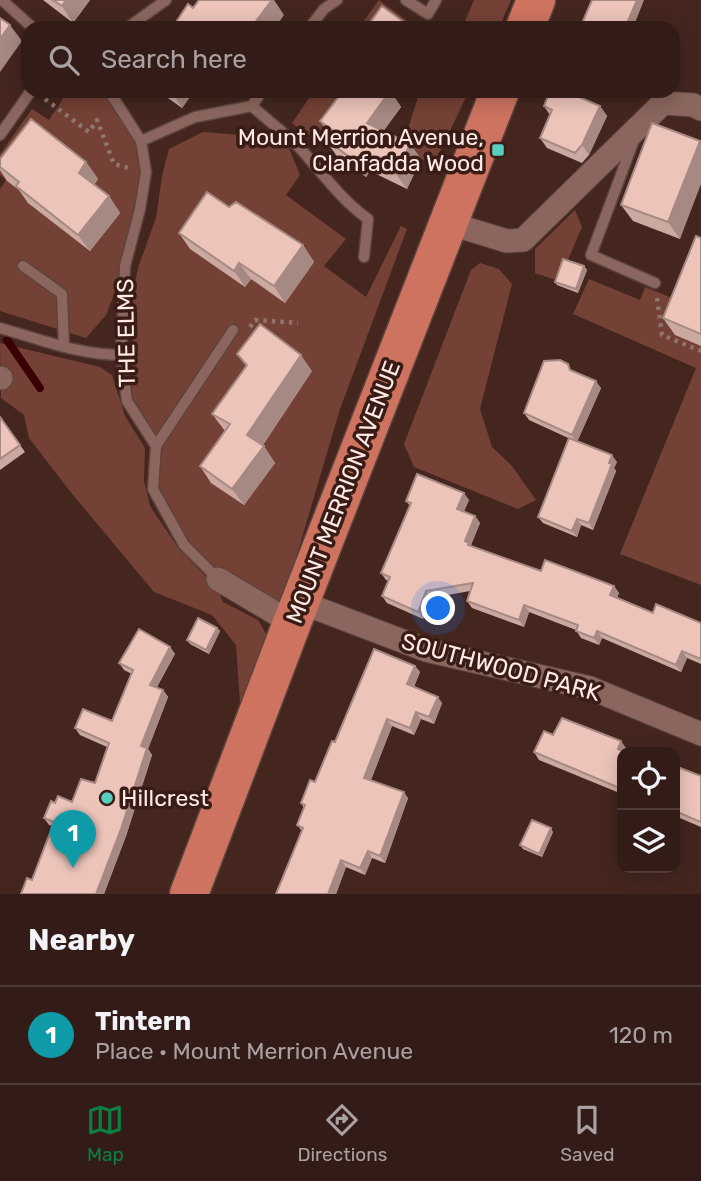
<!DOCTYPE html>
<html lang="en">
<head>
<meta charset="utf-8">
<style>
	:root { --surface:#331c17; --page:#3b2520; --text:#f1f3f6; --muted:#a9a1a1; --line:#4e3a36; --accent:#0b8043 }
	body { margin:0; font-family:Rubik,sans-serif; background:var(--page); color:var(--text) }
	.controls { position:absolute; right:21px; bottom:21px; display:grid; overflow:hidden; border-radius:14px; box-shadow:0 4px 18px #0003 }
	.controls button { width:63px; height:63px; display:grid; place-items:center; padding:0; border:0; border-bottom:2px solid var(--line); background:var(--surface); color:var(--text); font:35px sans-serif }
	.you { position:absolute; left:439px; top:609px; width:24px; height:24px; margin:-18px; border:5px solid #fff; border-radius:50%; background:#1a73e8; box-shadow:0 0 0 10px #1a73e833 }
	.badge { display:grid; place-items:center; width:46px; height:46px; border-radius:50%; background:var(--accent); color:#fff; font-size:23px; font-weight:700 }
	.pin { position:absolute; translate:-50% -58px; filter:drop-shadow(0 2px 4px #0008) }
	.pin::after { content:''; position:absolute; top:37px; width:24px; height:21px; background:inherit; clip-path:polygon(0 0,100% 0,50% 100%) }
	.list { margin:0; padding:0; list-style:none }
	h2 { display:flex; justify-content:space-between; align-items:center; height:91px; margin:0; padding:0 28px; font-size:30px }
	h2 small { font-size:23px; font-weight:400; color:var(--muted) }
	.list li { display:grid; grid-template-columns:46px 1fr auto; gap:21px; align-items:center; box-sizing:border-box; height:98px; padding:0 28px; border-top:2px solid var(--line) }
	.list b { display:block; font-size:26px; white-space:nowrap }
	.list p { margin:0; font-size:23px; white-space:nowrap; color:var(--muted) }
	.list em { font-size:23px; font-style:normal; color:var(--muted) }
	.icon { flex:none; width:38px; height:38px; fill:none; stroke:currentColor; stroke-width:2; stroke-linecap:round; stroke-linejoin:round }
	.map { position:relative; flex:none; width:701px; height:894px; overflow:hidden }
	.search { position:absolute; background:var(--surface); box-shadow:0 4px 18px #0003; left:21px; right:21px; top:21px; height:77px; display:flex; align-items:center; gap:18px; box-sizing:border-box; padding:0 24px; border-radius:21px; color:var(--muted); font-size:26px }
	.sheet { height:189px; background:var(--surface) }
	nav { display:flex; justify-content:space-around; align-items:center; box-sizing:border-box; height:98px; border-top:2px solid var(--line); background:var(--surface); font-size:19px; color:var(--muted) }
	nav a { display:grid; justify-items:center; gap:4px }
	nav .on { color:var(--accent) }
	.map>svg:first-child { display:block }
	.green { fill:#744136 }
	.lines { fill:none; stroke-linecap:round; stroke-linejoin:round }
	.stream { stroke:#3b0000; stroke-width:8 }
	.lane-casing { stroke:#5c433d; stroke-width:13 }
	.street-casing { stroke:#5c433d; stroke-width:25 }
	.highway-casing { stroke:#5c433d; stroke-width:41 }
	.path { stroke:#8f756e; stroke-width:4.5; stroke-dasharray:3.5 5; stroke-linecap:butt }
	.lane { stroke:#8a665e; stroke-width:10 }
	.street { stroke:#8a665e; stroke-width:23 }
	.highway { stroke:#cd735f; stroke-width:38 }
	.wall { fill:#cba9a0 }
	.shaded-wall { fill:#a58982 }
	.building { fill:#ecc4ba; stroke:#a58982; stroke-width:2 }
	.poi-dot { fill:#59cebf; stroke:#391c15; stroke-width:2.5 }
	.labels { text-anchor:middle; stroke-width:7; stroke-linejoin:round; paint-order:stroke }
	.poi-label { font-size:23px; fill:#ffeae5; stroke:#391c15; text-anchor:end }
	.street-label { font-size:23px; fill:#ffeae5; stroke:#391c15 }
</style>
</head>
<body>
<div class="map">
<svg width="701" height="894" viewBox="0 0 701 894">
	<rect width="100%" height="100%" fill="#44261f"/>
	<path class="green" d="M379,0L417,28H359Z
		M474,0H511L499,28H462Z
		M54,91H109L141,141L146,172L125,266L106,315L86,338L0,311V189L6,180L0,175V154L32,109L49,120L63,99Z
		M314,91H365L331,137L307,135L292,123Z
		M420,91H469L433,166L409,151L406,135Z
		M203,132L266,137L289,148L300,175L286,195L346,239L324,266L366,297L401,226L407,229L340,409L282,605L221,575L187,541L157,488L160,446L131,400L133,349L132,294L139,265L156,218L162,176L169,149Z
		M575,210L582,227L559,281L535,273V249Z
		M480,263L499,269L512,284L480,409L492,447L512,466L536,500L518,509L414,467L404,444L471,270Z
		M589,279L640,300L645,287L687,304L701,345V585L620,554L696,368L573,314Z
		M0,343L100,367L112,375L125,416L145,448L144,481L150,506L179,549L218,589L223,602L258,620L269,639L246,704L240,702L236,645L212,615L154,592L69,490L29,438L24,415L1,398Z"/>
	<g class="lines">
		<path class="stream" d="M7,340L40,388"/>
		<defs>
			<path id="lane" d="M2,0L33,28
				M406,0L428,14L436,0
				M127,28L166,0
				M309,28L324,9L337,0
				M109,91L141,141L146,172L140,209L125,266L121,355L127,401L156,446L153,489L184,545L218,579
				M252,106C269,122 291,137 306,155C326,178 343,201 368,219L364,257
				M0,135L31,91
				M634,140L591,255L655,283
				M141,141L195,117L252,106L262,91
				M23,266L62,294L64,347
				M0,328C40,339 79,355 121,355
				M156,446L233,330"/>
			<path id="street" d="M448,223L507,241L523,240L663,103L693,105L701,109
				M0,378H1
				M218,579L292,623
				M300,602L426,650L590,688L701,734"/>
			<path id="highway" d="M525,28L536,0
				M189,894L292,623L500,91"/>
		</defs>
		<use href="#lane" class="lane-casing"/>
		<use href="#street" class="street-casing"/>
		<use href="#highway" class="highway-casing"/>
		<path class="path" d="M45,99L89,132L97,120L114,164L128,168
			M657,298L662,335L701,351
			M250,327L255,320L298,323"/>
		<use href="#lane" class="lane"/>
		<use href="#street" class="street"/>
		<use href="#highway" class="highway"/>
	</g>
	<path class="wall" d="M43,0H90L73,23Z
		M158,91H194L182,108Z
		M395,98L401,107L383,131L410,144L421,159L407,189L370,171L366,177L336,155L325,139L329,134L320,121Z
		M544,106H600L607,116L589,155L582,163L547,148L540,138L550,115Z
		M700,141L680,239L633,221L621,205Z
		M0,159L86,162L98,179L94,185L109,196L120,213L90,251L28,203L19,190L7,181L0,170Z
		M229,207L303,245L314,262L285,303L251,279L245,287L190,249L179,233Z
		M701,238V346L675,335L663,318Z
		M584,266L587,270L578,293L557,285L555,282Z
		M237,354L312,371L263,445L275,463L244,505L211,483L200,466L225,431L212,414L246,366Z
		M573,371L601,388L577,442L529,420L524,413Z
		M0,417L25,452L0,470Z
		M617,462L614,468L616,471L593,530L581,525L577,537L543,523L538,517Z
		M469,500L464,511L475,516L480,523L471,545L472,546L541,571L614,586L619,593L617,598L653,613L701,623V664L687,658L681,672L602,638L599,645L581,638L576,630L529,612L524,627L472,608L467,601L470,591L431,598L423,619L387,603L382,596L389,581L386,580L381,573L410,506L406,501Z
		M217,628L220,631L209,654L190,644L187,640Z
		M170,647L175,654L157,687L163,690L168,697L148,749L152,755L126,836L104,894H21L32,880L52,826L49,825L44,818L55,803L72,802L95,783L107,747L80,735L75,728L112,721L132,674L124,670L119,663Z
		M415,666L420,672L414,687L442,703L434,724L421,719L414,735L392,726L371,780L408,798L385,863L372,858L365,875L346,867L336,894H276L302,831L297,825L304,808L301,803L315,782L335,742Z
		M626,748L624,752H622V794L539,760L534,752Z
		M675,766L701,776V827L675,816Z
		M553,832L542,857L523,849L520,845Z"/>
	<path class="shaded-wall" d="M66,0H90L73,23L62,6Z
		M272,0H274L284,15L275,28H251Z
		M637,0H644L633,28H625Z
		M10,25L22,41L0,72V39Z
		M171,91H194L182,108Z
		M386,91H400L395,98L401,107L378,139L367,123Z
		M600,106L607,116L589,155L582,145Z
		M700,141L701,143V184L680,239L668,222Z
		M410,144L421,159L407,189L396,174Z
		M359,156L370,171L366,177L355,161Z
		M86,162L98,179L90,189L79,173Z
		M109,196L120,213L90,251L78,235Z
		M303,245L314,262L285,303L274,286Z
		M239,263L251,279L245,287L234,271Z
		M584,266L587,270L578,293L576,289Z
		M301,355L312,371L258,452L247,435Z
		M596,381L601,388L577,442L572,435Z
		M264,446L275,463L244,505L232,489Z
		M612,455L617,462L614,468L616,471L593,530L589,523Z
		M464,493L469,500L462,516L457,509Z
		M475,516L480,523L471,545L474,550L465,541Z
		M577,519L581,525L577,537L572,531Z
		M614,586L619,593L615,602L610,595Z
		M426,591L431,598L423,619L418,612Z
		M524,605L529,612L524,627L519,620Z
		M217,628L220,631L209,654L206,650Z
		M597,631L602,638L599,645L594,638Z
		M170,647L175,654L154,691L150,685Z
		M682,651L687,658L681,672L676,665Z
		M415,666L420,672L412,691L407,684Z
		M163,690L168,697L148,749L152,755L126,836L104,894H96L141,746Z
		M438,697L442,703L434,724L429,717Z
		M416,712L421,719L414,735L410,728Z
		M387,719L392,726L369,785L364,778Z
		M621,741L626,748L624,752L618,749Z
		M404,792L408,798L385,863L380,856Z
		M551,828L553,832L542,857L539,854Z
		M368,851L372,858L365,875L360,868Z
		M341,860L346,867L336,894H328Z"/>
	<path class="building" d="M53,0H66L62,6Z
		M199,0H272L251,28H172L188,4L193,8Z
		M592,0H637L625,28H580Z
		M382,6L412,28H366Z
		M0,18L10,25L0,39Z
		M343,91H390L367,123L410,144L396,174L359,156L355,161L325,139L332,130L320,121Z
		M550,91H565L600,106L582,145L575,153L540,138L552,110L544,106Z
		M31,119L86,162L79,173L109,196L78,235L16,186L19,182L0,167V159Z
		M652,123L700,141L668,222L621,205Z
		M207,192L229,207L236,202L303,245L274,286L239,263L234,271L179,233Z
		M696,236L701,238V334L663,318Z
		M563,259L584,266L576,289L555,282Z
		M260,324L301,355L247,435L264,446L232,489L200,466L230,424L212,414L247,365L237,354Z
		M560,360L568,364L570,370L596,381L572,435L524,413L544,361Z
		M0,417L20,445L0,459Z
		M569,438L612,455L609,463L612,464L589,523L577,519L572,531L538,517Z
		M417,474L464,493L457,509L475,516L465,541L469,543L468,545L541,571L545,560L614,586L610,595L653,613L656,604L701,623V659L682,651L676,665L597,631L594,638L576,631L578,625L524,605L519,620L467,601L473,583L426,591L418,612L382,596L390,577L381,573L411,503L406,501Z
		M198,618L217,628L206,650L187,640Z
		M139,629L170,647L150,685L163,690L141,746L147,748L121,829L96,894H21L27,878L32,880L54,822L44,818L51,801L55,803L58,796L72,802L81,779L95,783L109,743L75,728L83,709L112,721L133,670L119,663Z
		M374,649L415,666L407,684L438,697L429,717L416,712L410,728L387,719L364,778L404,792L380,856L368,851L360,868L341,860L328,894H276L303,828L297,825L305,805L301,803L310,780L315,782L332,741L335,742Z
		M562,718L621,741L618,749L625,752H622V789L534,752L544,731L553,735Z
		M675,766L701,776V822L675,811Z
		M532,820L551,828L539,854L520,845Z"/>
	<g class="poi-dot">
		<rect x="491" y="143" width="14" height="14" rx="3.5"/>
		<circle cx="107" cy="798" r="7"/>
	</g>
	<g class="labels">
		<g class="poi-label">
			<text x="484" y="145">Mount Merrion Avenue,<tspan x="484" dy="26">Clanfadda Wood</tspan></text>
			<text x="121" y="806" text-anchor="start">Hillcrest</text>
		</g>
		<g class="street-label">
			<text transform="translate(126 333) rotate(-91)" y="8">THE ELMS</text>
			<text transform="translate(343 492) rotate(-69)" y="8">MOUNT MERRION AVENUE</text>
			<text transform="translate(501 667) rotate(15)" y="8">SOUTHWOOD PARK</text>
		</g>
	</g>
</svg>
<div class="controls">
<button><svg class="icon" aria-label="locate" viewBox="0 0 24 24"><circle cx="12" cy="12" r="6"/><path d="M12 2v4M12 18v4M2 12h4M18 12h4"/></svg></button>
<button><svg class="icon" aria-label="layers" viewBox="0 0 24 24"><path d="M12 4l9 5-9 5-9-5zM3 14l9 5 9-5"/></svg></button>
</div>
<div class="you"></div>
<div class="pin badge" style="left:73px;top:868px;background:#0f9aa8">1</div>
<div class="search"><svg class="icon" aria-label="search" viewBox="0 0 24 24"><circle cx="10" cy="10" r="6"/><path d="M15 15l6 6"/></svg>Search here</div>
</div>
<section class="sheet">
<h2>Nearby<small></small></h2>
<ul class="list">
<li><span class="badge" style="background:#0f9aa8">1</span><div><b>Tintern</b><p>Place · Mount Merrion Avenue</p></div><em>120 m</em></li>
</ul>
</section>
<nav>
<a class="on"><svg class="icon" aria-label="map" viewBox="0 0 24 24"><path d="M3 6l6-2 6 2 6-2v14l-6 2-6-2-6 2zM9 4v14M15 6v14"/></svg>Map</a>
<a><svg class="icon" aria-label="directions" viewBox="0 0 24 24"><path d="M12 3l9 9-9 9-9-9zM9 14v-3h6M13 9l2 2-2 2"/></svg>Directions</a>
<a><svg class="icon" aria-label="saved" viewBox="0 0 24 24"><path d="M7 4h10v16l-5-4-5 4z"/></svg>Saved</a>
</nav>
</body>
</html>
